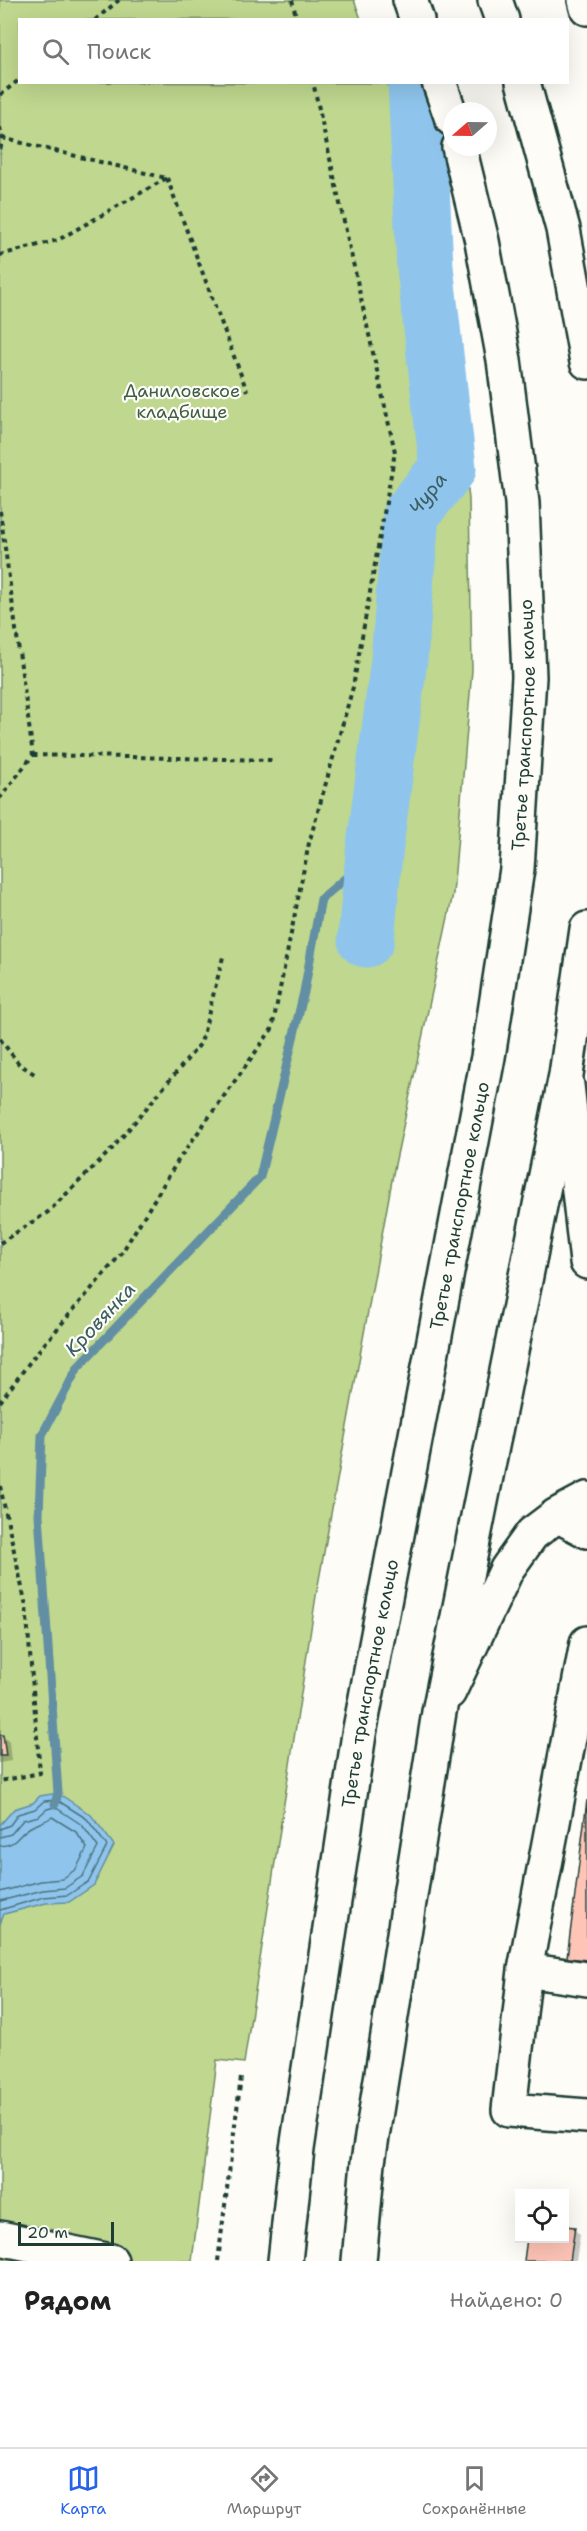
<!DOCTYPE html>
<html lang="ru">
<head>
<meta charset="utf-8">
<style>
	:root { --surface:#fff; --page:#f2f2f2; --text:#222; --muted:#767676; --line:#e0e0e0; --accent:#2563eb }
	body { margin:0; font-family:"Shantell Sans",sans-serif; background:var(--page); color:var(--text) }
	.controls { position:absolute; right:18px; bottom:18px; display:grid; overflow:hidden; border-radius:0px; box-shadow:0 6px 24px #0002 }
	.controls button { width:54px; height:54px; display:grid; place-items:center; padding:0; border:0; border-bottom:2px solid var(--line); background:var(--surface); color:var(--text); font:30px sans-serif }
	.compass { position:absolute; left:443px; top:102px; width:54px; height:54px; border-radius:50%; background:var(--surface); box-shadow:0 6px 24px #0002; rotate:250deg }
	.scale { position:absolute; left:18px; bottom:15px; width:96px; box-sizing:border-box; padding-left:6px; border:3px solid #1f3d34; border-top:0; font-size:16px; line-height:21px; white-space:nowrap; color:#1f3d34; -webkit-text-stroke:4px #fdfcf7; paint-order:stroke }
	.list { margin:0; padding:0; list-style:none }
	h2 { display:flex; justify-content:space-between; align-items:center; height:78px; margin:0; padding:0 24px; font-size:26px }
	h2 small { font-size:20px; font-weight:400; color:var(--muted) }
	.icon { flex:none; width:33px; height:33px; fill:none; stroke:currentColor; stroke-width:2; stroke-linecap:round; stroke-linejoin:round }
	.map { position:relative; flex:none; width:587px; height:2261px; overflow:hidden }
	.search { position:absolute; background:var(--surface); box-shadow:0 6px 24px #0002; left:18px; right:18px; top:18px; height:66px; display:flex; align-items:center; gap:15px; box-sizing:border-box; padding:0 21px; border-radius:0px; color:var(--muted); font-size:22px }
	.sheet { height:186px; background:var(--surface) }
	nav { display:flex; justify-content:space-around; align-items:center; box-sizing:border-box; height:84px; border-top:2px solid var(--line); background:var(--surface); font-size:16px; color:var(--muted) }
	nav a { display:grid; justify-items:center; gap:3px }
	nav .on { color:var(--accent) }
	.map>svg:first-child { display:block }
	.green { fill:#bfd78e; stroke:#6f8a61; stroke-width:1.5 }
	.water { fill:#8fc5ed; stroke:#628fa3; stroke-width:1.5 }
	.shadow { fill:#0003 }
	.lines { fill:none; stroke-linecap:round; stroke-linejoin:round }
	.shore { stroke:#4c737e; stroke-width:1.5 }
	.stream { stroke:#628fa3; stroke-width:9 }
	.river { stroke:#8fc5ed; stroke-width:57 }
	.building { fill:#fec4b6; stroke:#1f3d34; stroke-width:1.5 }
	.minor-casing { stroke:#1f3d34; stroke-width:38 }
	.major-casing { stroke:#1f3d34; stroke-width:38 }
	.path { stroke:#1f3d34; stroke-width:4; stroke-dasharray:4.5 4.5; stroke-linecap:butt }
	.minor { stroke:#fdfcf7; stroke-width:33 }
	.major { stroke:#fdfcf7; stroke-width:33 }
	.labels { text-anchor:middle; stroke-width:4.5; stroke-linejoin:round; paint-order:stroke }
	.park-label { font-size:18px; fill:#3f5c46; stroke:#fdfcf7 }
	.street-label { font-size:18px; fill:#1f3d34; stroke:#fdfcf7 }
	.water-label { font-size:20px; font-style:italic; fill:#3b5f62; stroke:#fdfcf7 }
</style>
</head>
<body>
<div class="map">
<svg width="587" height="2261" viewBox="0 0 587 2261">
	<rect width="100%" height="100%" fill="#fdfcf7"/>
	<filter id="ink" filterUnits="userSpaceOnUse"><feTurbulence type="fractalNoise" baseFrequency=".0167" numOctaves="2"/><feDisplacementMap in="SourceGraphic" scale="12" xChannelSelector="R" yChannelSelector="G"/><feConvolveMatrix kernelMatrix="1 2 1 2 8 2 1 2 1" color-interpolation-filters="sRGB"/></filter>
	<g filter="url(#ink)">
		<path class="green" d="M0,0H354L361,19L20,20V82L387,83L397,108L451,332L469,499L472,670L453,894L394,1169L316,1596L244,2063L217,2060L192,2261H0Z"/>
		<path class="water" d="M58,1793L91,1815L114,1845L94,1885L69,1902L46,1903L4,1914L0,1924V1825L14,1809L33,1803L40,1796Z"/>
		<path class="shadow" d="M3,1736L9,1742L11,1761L0,1763V1737Z
			M587,1812V1975L569,1957Z
			M574,2229L580,2235L576,2261H525L564,2238Z"/>
		<g class="lines">
			<path class="shore" d="M0,1829L10,1825L18,1814L35,1809L44,1801L57,1800L87,1819L107,1846L89,1881L68,1895L44,1897L0,1910
				M0,1837L11,1834L23,1820L39,1816L47,1809L55,1807L82,1825L98,1847L83,1876L65,1888L43,1890L0,1901
				M0,1846C18,1845 17,1835 29,1828C37,1823 45,1822 52,1817L76,1832L87,1848L76,1869L62,1879L41,1881L0,1892"/>
			<path class="stream" d="M55,1804L58,1793L39,1515L42,1435L78,1367L260,1177L304,992L321,899L374,854"/>
			<path class="river" id="s1" d="M366,939L374,854L399,660L411,514L448,468L425,267L416,82"/>
		</g>
		<path class="building" d="M0,1735H3L6,1756H0Z
			M587,1800V1960L567,1958Z
			M564,2226L575,2227L570,2261H524L527,2238H564Z"/>
		<g class="lines">
			<defs>
				<path id="minor" d="M585,0L587,8
					M567,1085L587,1262
					M557,1515L587,1531
					M587,1643L525,1970L509,2110L587,2116
					M449,1692L507,1569L532,1534L557,1515L587,1499
					M525,1970L587,1979
					M0,2238L111,2261"/>
				<g id="major">
					<path d="M410,0L417,20"/>
					<path d="M495,0L502,20"/>
					<path d="M439,82L452,119"/>
					<path d="M523,82L563,229L587,362"/>
					<path id="s2" d="M285,2261L297,2149L359,1734L488,1057L517,869L529,677L522,503L504,360L482,241L459,147"/>
					<path d="M359,2261L368,2162L439,1712L566,1075L587,929"/>
				</g>
			</defs>
			<use href="#minor" class="minor-casing"/>
			<use href="#major" class="major-casing"/>
			<path class="path" d="M292,0L297,20
				M95,20L119,0
				M0,95L20,79
				M0,127L2,138L0,154
				M2,138L166,178
				M167,178L247,391
				M0,255L58,240L167,178
				M0,511L33,755L0,798
				M33,755L272,760
				M0,1039L19,1064L36,1075
				M0,1243L48,1212L112,1149L201,1043L223,957
				M0,1402L35,1355L121,1254L179,1159L272,1029L309,843L353,687L395,452L313,82
				M0,1486L26,1606L40,1773L0,1781
				M218,2261L241,2077"/>
			<use href="#minor" class="minor"/>
			<use href="#major" class="major"/>
		</g>
	</g>
	<g class="labels">
		<g class="park-label">
			<text x="182" y="397">Даниловское<tspan x="182" dy="21">кладбище</tspan></text>
		</g>
		<g class="street-label">
			<text dy="6" stroke="none"><textPath href="#s2" startOffset="1556">Третье транспортное кольцо</textPath></text>
			<text dy="6" stroke="none"><textPath href="#s2" startOffset="1070">Третье транспортное кольцо</textPath></text>
			<text dy="6" stroke="none"><textPath href="#s2" startOffset="584">Третье транспортное кольцо</textPath></text>
		</g>
		<g class="water-label">
			<text dy="7" stroke="none"><textPath href="#s1" startOffset="454">Чура</textPath></text>
			<text transform="translate(100 1319) rotate(-47)" y="7">Кровянка</text>
		</g>
	</g>
</svg>
<div class="controls">
<button><svg class="icon" aria-label="locate" viewBox="0 0 24 24"><circle cx="12" cy="12" r="6"/><path d="M12 2v4M12 18v4M2 12h4M18 12h4"/></svg></button>
</div>
<svg class="compass" viewBox="-18 -18 36 36"><path d="M0-13l5 13h-10z" fill="#e53935"/><path d="M0 13l5-13h-10z" fill="#767676"/></svg>
<div class="scale">20 m</div>
<div class="search"><svg class="icon" aria-label="search" viewBox="0 0 24 24"><circle cx="10" cy="10" r="6"/><path d="M15 15l6 6"/></svg>Поиск</div>
</div>
<section class="sheet">
<h2>Рядом<small>Найдено: 0</small></h2>
<ul class="list">
</ul>
</section>
<nav>
<a class="on"><svg class="icon" aria-label="map" viewBox="0 0 24 24"><path d="M3 6l6-2 6 2 6-2v14l-6 2-6-2-6 2zM9 4v14M15 6v14"/></svg>Карта</a>
<a><svg class="icon" aria-label="directions" viewBox="0 0 24 24"><path d="M12 3l9 9-9 9-9-9zM9 14v-3h6M13 9l2 2-2 2"/></svg>Маршрут</a>
<a><svg class="icon" aria-label="saved" viewBox="0 0 24 24"><path d="M7 4h10v16l-5-4-5 4z"/></svg>Сохранённые</a>
</nav>
</body>
</html>
